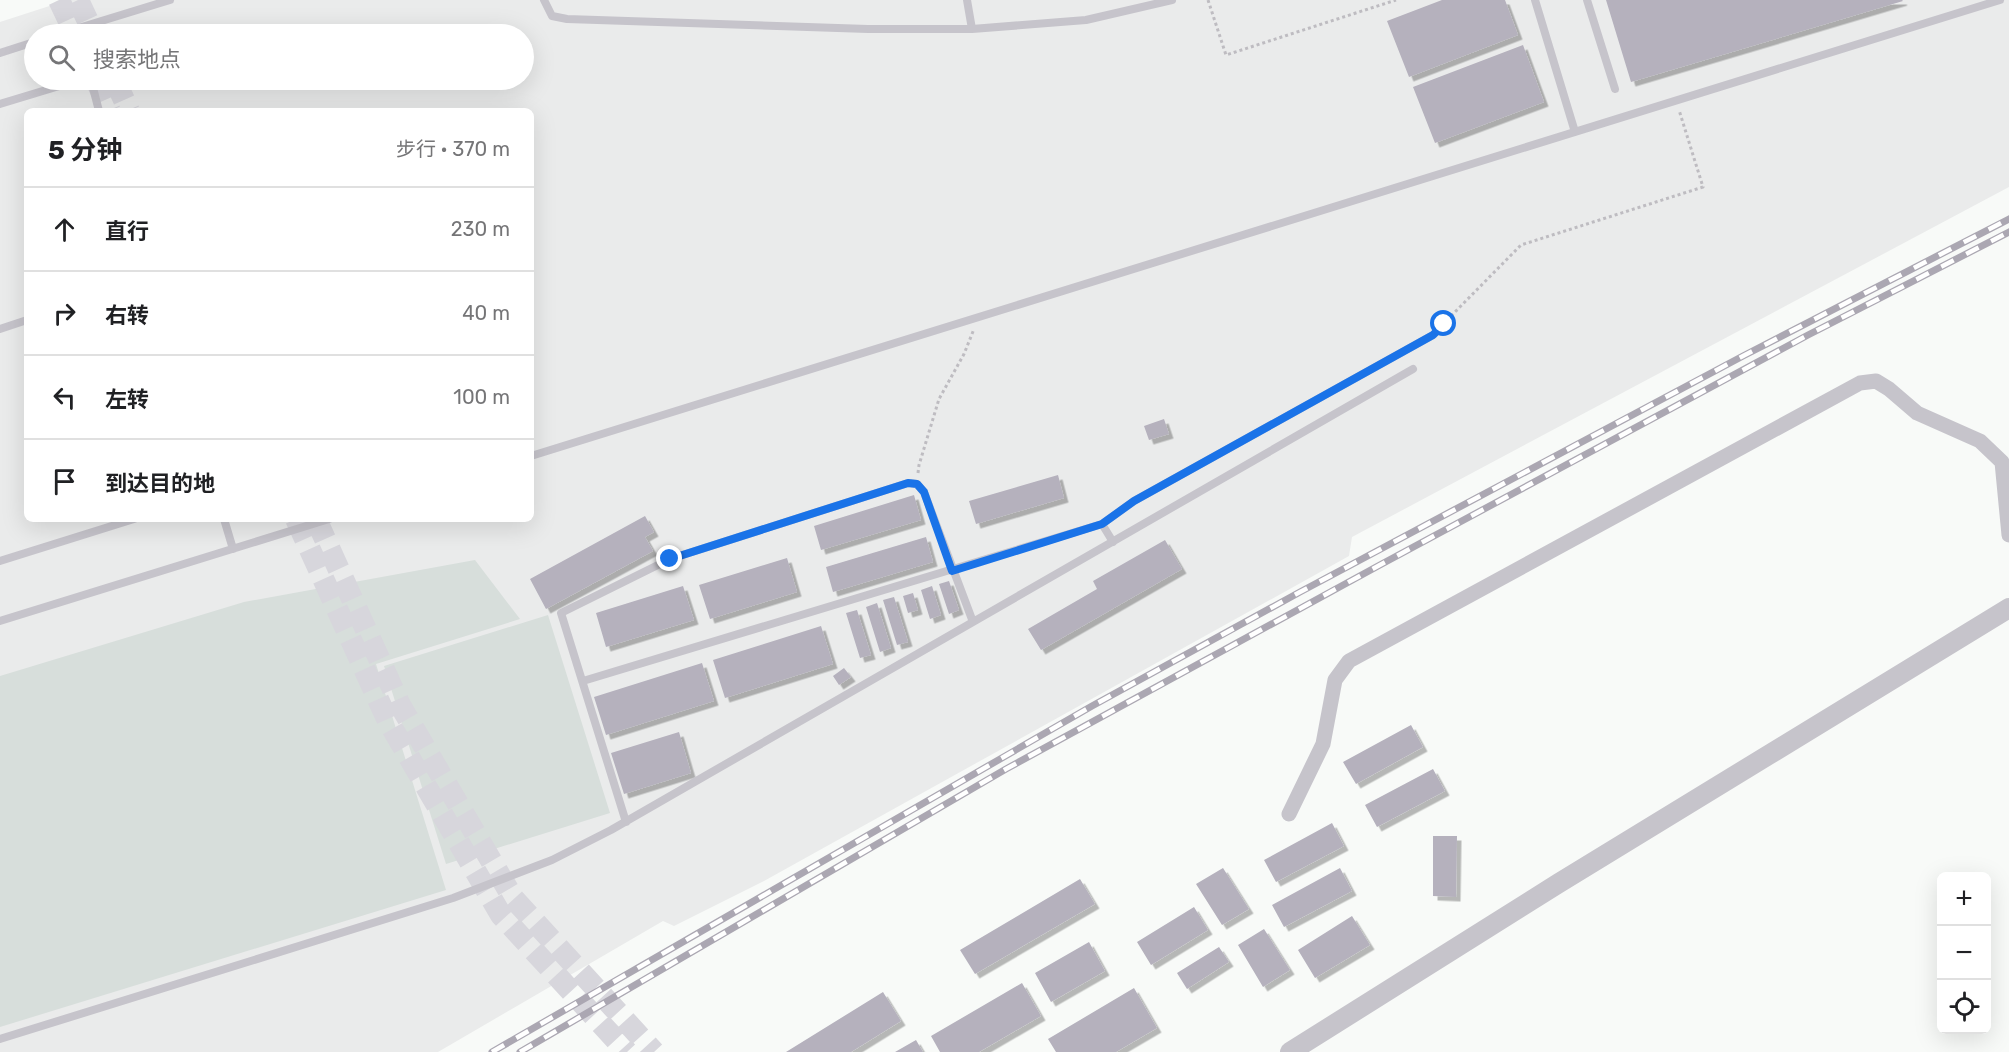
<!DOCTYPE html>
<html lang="zh">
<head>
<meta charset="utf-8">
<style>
	:root { --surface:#fff; --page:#f2f2f2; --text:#202124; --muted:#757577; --line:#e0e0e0 }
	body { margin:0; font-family:Rubik,"Noto Sans SC",sans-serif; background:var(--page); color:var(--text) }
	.controls { position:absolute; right:18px; bottom:18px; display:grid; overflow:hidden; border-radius:9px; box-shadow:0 6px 24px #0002 }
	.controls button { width:54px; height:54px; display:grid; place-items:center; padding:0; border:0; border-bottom:2px solid var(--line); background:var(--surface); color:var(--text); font:30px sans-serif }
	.stop { position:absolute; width:18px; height:18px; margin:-14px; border:4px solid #1a73e8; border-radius:50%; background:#fff }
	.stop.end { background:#1a73e8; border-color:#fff; box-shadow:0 2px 6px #0008 }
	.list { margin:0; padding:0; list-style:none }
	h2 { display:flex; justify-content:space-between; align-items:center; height:78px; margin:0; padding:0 24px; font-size:26px }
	h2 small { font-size:20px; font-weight:400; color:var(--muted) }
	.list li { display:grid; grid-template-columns:39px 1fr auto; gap:18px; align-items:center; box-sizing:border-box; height:84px; padding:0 24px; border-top:2px solid var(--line) }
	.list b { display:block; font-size:22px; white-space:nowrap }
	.list em { font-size:20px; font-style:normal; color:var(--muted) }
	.icon { flex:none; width:33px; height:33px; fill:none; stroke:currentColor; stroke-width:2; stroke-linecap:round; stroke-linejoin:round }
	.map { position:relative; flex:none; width:2009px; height:1052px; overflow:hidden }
	.search { position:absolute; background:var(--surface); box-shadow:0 6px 24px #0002; left:24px; top:24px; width:510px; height:66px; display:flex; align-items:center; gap:15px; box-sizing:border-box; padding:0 21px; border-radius:33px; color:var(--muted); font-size:22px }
	.panel { position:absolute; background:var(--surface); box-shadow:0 6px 24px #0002; left:24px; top:108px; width:510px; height:414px; border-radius:9px }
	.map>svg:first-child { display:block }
	.built { fill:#eaebeb; fill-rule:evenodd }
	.green { fill:#d7dedb }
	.building { fill:#b5b1bd; filter:url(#shadow) }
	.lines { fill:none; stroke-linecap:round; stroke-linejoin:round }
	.secondary-tunnel { stroke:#d7d6dc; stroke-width:22; stroke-dasharray:22 11; stroke-linecap:butt }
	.path { stroke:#bebcc1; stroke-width:3; stroke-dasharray:3 3; stroke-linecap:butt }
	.service { stroke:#c6c4cb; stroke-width:8 }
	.minor { stroke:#c6c4cb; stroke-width:15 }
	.tertiary { stroke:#c6c4cb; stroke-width:20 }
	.rail-casing { stroke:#aba7b2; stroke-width:7 }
	.rail { stroke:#fff; stroke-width:4.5; stroke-dasharray:14; stroke-linecap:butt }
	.route { stroke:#1a73e8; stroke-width:8 }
</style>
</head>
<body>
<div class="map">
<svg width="2009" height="1052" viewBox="0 0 2009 1052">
	<defs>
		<filter id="shadow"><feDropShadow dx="4.5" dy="4.5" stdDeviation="0" flood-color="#0004"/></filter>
	</defs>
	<rect width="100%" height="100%" fill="#f8faf8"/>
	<path class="built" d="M68,0H2009V187L1352,537L1349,556L764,881L674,926L663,921L438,1052H0V22ZM34,34H524V80H34ZM27,111H531V519H27Z"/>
	<path class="green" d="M475,560L520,619L376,664L446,890L0,1027V676L244,602Z
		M548,615L610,813L446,864L384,666Z"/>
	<path class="building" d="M1442,0H1505L1518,35L1409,77L1387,21Z
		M1606,0H1902L1903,1L1631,82Z
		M1523,45L1544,102L1435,143L1413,87Z
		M1164,419L1169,434L1149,440L1144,426Z
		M1058,475L1064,498L976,524L969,501Z
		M914,495L921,520L821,550L814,526Z
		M645,516L654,532L645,537L653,551L546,609L530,579Z
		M926,537L933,562L833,592L826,567Z
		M1165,540L1182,569L1041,650L1028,629L1097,589L1093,581Z
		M787,558L797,592L710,619L699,585Z
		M949,581L959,610L949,614L939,584Z
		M683,586L694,620L606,647L596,613Z
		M932,586L941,615L930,619L921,590Z
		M913,593L918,610L908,613L903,596Z
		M894,597L908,642L897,645L883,600Z
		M877,603L891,648L880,652L866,607Z
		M857,610L871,655L860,658L846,613Z
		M821,626L833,664L725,698L713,660Z
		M702,663L714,701L606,735L594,697Z
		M844,668L851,677L839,685L833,676Z
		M1411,725L1423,747L1356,784L1343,762Z
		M679,732L691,773L624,794L611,753Z
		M1433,769L1445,791L1377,827L1365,805Z
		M1332,823L1344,846L1276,882L1264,860Z
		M1433,836H1457L1456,897L1433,896Z
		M1223,868L1249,909L1222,925L1196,884Z
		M1340,868L1352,891L1284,927L1272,905Z
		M1080,879L1095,904L975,974L960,950Z
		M1194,907L1208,930L1151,965L1137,942Z
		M1352,916L1370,945L1315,978L1298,950Z
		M1264,929L1290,970L1263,987L1238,945Z
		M1089,942L1105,971L1051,1002L1035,973Z
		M1219,947L1229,962L1187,989L1177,973Z
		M1022,983L1041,1016L979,1052H940L931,1036Z
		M1134,988L1157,1028L1116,1052H1056L1048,1039Z
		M883,992L901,1021L851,1052H786Z
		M916,1040L923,1052H895Z"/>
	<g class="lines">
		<path class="secondary-tunnel" d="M59,0L75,34
			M78,0L94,34
			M96,80L110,111
			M115,80L129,111
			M296,519L388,721L501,915L627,1052
			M316,519L400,705L513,898L654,1052"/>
		<path class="path" d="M1208,0L1226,55L1396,0
			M1451,316L1521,245L1703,187L1679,110
			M918,473L919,465L939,399L964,354L974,329"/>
		<path class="service" d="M544,0L552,16L567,19L868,29H972L1086,20L1172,0
			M967,0L972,29
			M1535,0L1575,132
			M1587,0L1615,89
			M59,34L170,0
			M0,53L34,42
			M91,80L99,111
			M0,104L79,80
			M0,329L27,320
			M531,456L2000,0
			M224,519L233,549
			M1102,524L1113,542
			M0,561L134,519
			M0,621L329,519
			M583,681L1102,524L1134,501L1433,335L1444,324
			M626,822L561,613L670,559L908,483L917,484L924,492L973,622
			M0,1039L453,898L552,860L611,830L1413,369"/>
		<path class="minor" d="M1289,814L1323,744L1335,680L1349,661L1860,383L1876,381L1889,389L1917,413L1980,441L2002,462L2009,535"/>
		<path class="tertiary" d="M1290,1052L1559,883L2009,608"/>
		<defs>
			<path id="rail" d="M492,1052L1092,706L1300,592L1743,356L2009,219
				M520,1052L1006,769L1378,566L1808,335L2009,232"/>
		</defs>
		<use href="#rail" class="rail-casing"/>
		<use href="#rail" class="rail"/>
	</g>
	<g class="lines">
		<path class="route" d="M670,559L908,483L917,484L924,492L952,571L1102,524L1134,501L1433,335L1444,324"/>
	</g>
</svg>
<div class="controls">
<button>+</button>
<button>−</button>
<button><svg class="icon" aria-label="locate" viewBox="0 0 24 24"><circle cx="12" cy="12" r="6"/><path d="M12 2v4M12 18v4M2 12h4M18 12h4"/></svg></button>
</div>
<div class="stop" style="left:1444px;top:324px"></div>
<div class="stop end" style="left:670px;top:559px"></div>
<div class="search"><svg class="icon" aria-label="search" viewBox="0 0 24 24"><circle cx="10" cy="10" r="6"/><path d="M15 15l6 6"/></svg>搜索地点</div>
<section class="panel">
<h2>5 分钟<small>步行 · 370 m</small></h2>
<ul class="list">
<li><svg class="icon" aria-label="ahead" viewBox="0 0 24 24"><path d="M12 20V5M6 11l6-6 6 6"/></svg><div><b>直行</b></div><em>230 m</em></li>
<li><svg class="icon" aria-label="right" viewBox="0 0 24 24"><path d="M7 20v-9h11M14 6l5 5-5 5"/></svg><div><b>右转</b></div><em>40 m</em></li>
<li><svg class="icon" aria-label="left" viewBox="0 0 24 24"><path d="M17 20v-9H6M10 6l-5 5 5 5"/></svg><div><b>左转</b></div><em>100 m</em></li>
<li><svg class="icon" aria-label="arrive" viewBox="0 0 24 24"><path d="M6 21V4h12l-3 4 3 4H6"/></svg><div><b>到达目的地</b></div></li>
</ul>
</section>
</div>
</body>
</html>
